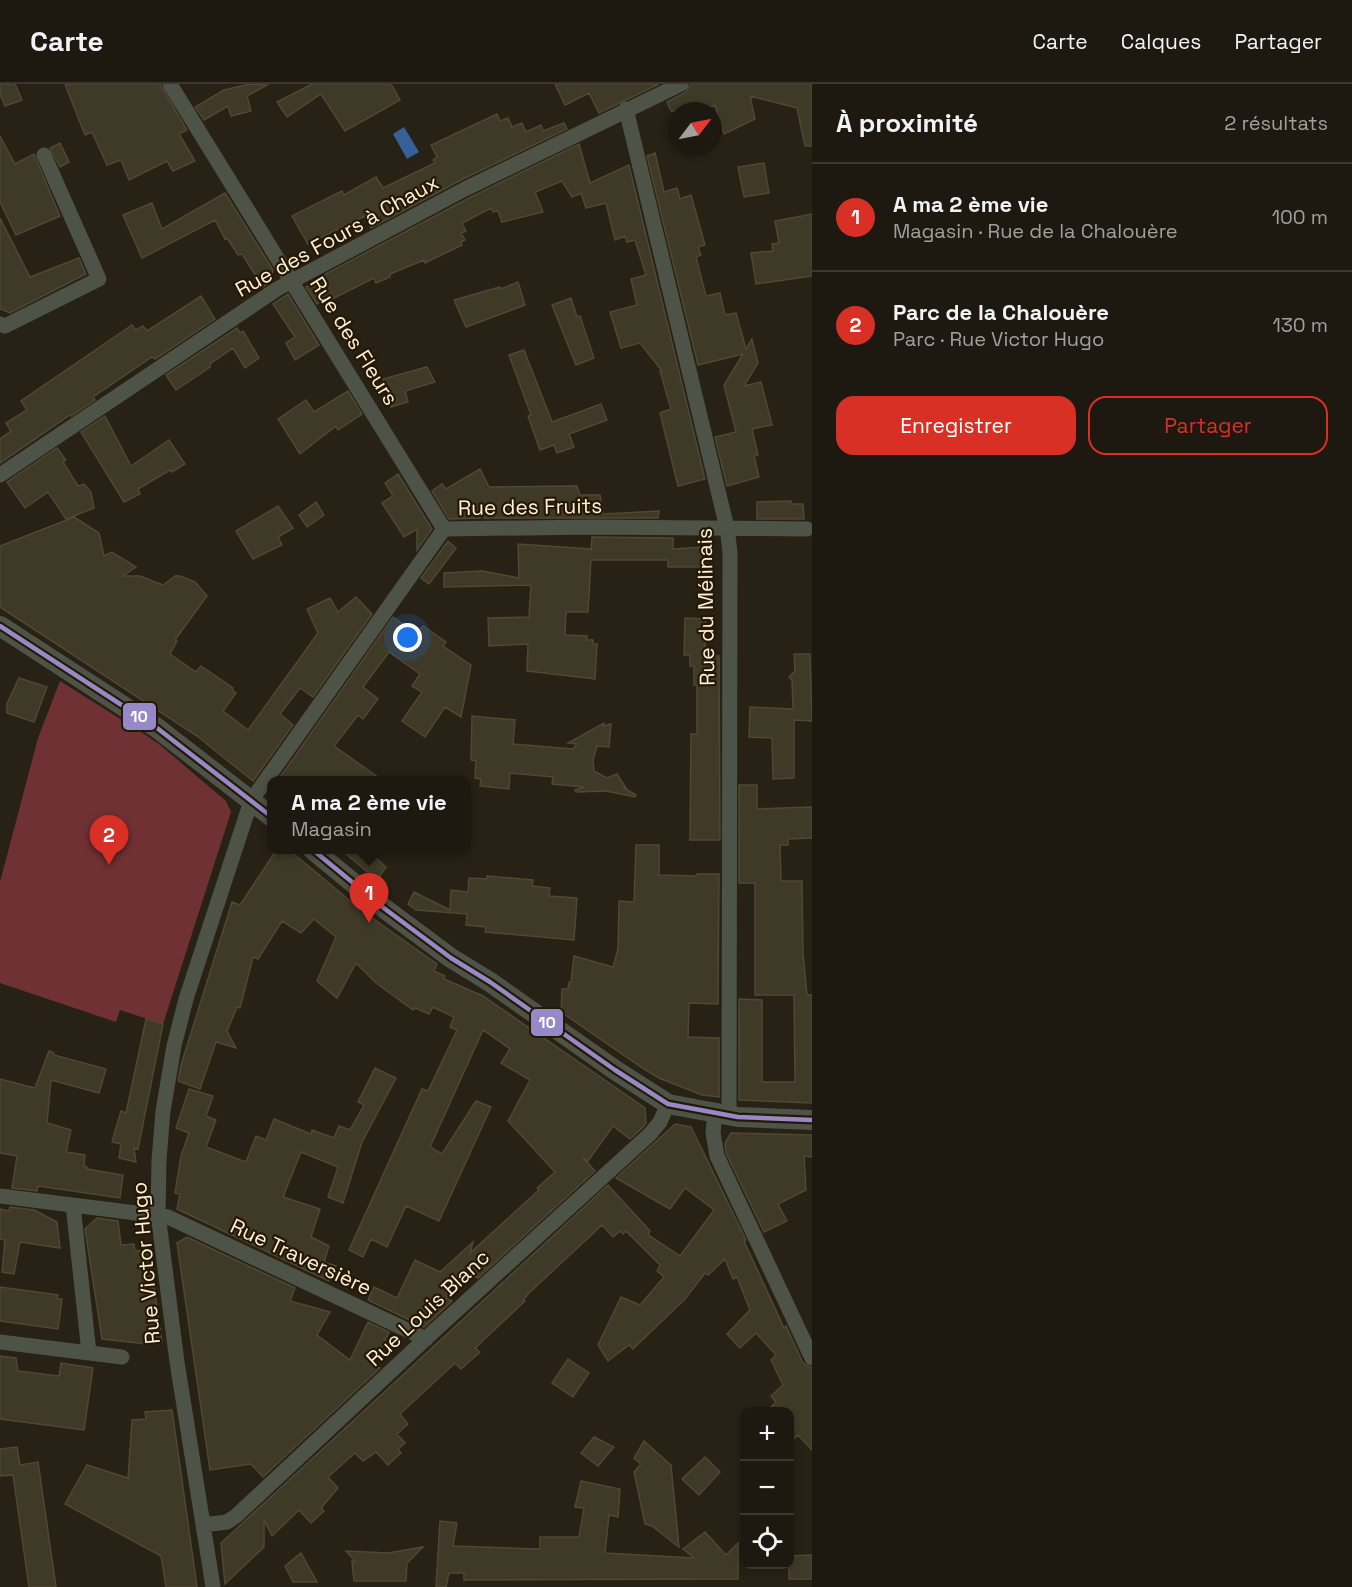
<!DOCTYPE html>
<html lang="fr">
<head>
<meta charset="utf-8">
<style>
	:root { --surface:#1e1910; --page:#262219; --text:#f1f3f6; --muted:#a1a09f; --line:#3c3830; --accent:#d93025 }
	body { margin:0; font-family:"Space Grotesk",sans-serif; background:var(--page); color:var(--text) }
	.controls { position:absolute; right:18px; bottom:18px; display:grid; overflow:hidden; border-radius:12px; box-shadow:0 3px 9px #0003 }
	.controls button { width:54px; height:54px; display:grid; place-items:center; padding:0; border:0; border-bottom:2px solid var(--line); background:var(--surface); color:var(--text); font:30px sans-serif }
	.compass { position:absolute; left:668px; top:18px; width:54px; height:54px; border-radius:50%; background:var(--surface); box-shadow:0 3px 9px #0003; rotate:58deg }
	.you { position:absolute; left:408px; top:554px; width:21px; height:21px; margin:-15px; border:4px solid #fff; border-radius:50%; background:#1a73e8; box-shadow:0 0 0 9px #1a73e833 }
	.badge { display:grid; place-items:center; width:39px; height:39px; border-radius:50%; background:var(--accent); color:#fff; font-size:20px; font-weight:700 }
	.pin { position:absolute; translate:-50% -50px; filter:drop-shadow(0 2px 3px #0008) }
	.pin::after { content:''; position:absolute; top:32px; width:21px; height:18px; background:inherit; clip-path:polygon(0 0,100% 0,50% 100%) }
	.popup { position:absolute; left:267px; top:692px; width:204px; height:78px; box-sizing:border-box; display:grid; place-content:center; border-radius:12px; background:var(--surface); filter:drop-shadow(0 2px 4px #0005); font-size:20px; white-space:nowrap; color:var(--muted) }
	.popup b { font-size:22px; color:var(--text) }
	.popup::after { content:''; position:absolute; left:50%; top:100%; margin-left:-12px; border:12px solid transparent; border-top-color:var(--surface) }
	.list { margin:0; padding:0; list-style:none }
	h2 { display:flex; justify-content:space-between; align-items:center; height:78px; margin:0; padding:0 24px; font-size:26px }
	h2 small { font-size:20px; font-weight:400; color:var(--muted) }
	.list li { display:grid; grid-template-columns:39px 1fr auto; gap:18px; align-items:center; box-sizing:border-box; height:108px; padding:0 24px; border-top:2px solid var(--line) }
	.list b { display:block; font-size:22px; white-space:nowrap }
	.list p { margin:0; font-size:20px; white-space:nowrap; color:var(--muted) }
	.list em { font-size:20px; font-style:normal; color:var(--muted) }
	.actions { display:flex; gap:12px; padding:18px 24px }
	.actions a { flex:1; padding:14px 0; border:2px solid var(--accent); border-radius:18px; text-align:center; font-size:21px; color:var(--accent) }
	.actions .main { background:var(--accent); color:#fff }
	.icon { flex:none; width:33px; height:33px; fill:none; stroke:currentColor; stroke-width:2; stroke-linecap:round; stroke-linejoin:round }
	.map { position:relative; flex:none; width:812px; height:1503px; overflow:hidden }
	header { display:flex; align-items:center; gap:36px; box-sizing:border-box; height:84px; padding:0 30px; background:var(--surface); border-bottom:2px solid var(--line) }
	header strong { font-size:28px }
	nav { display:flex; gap:33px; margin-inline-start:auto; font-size:21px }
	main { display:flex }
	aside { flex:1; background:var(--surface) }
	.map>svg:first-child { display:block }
	.green { fill:#6f3134 }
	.water { fill:#366098 }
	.building { fill:#3f3927; stroke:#4f4832; stroke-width:1.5 }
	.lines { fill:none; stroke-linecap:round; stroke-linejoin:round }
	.minor { stroke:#4e5348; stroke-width:15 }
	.tertiary { stroke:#4e5348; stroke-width:20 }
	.bus-1-casing { stroke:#261904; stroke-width:9 }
	.bus-1 { stroke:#9689c8; stroke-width:4.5 }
	.labels { text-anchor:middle; stroke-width:4.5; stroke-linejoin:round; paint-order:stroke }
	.street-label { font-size:21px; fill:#fef0dc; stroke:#261904 }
	.line-badge { stroke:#261904; stroke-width:2 }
	.badge-label { font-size:16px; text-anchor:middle; font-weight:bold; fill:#fff }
</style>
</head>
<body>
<header>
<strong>Carte</strong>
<nav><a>Carte</a><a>Calques</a><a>Partager</a></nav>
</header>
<main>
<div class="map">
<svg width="812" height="1503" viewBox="0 0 812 1503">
	<rect width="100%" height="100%" fill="#282115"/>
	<path class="green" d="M60,597L122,636L124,634L135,640L134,643L160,661L226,717L231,728L163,940L120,926L116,938L0,899V798L38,654Z"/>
	<path class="water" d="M404,43L419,68L407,75L393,50Z"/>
	<path class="building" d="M0,0H15L22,16L5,22L0,10Z
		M65,0H160L187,46L179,50L195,77L173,87L167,77L129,96L121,76L107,81L92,48L85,51Z
		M250,0L267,1L247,12L251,27L231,32L228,22L204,36L195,23L224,6Z
		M312,0H391L400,16L345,47L321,10L287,33L277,18Z
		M555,0H659L599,29L589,9L565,21Z
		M691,0H812V62H805L797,24L750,12L755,35L724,50L715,21L702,27H671L667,18L686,8Z
		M497,30L500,37L508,34L512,43L522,39L526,48L541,41L543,47L564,39L567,45L461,96L371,144L365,132L308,160L292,132L342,107L344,111L376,93L383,104L435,79L433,76L437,73L431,61Z
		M0,52L15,80L34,70L60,132L16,151L0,118Z
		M60,59L69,78L60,83L50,64Z
		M579,60L590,99L629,81L705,395L678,402L660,329L671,325L660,287H662L640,259L621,264L610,228L637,221L631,195L646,191L635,156L627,158L625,152L615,156L606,119L586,124L581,109L572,113L562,97L535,108L543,128L502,138L498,127L493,128L491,124L462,139L466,147L461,149L465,156L461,158L462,161L425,179L424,176L390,190V193L376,199L374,194L330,216L328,214L317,220L306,203L319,196L318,194L469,114Z
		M655,69L664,108L677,104L680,115L691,111L705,161L698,163L701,171L696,173L706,212L720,209L725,231L736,229L746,265L752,255L758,279L744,302L761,298L772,341L752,345L758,371L754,372L759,393L727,402L715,353L736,348L724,301L743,270L698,281L647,72Z
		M764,79L769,109L744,113L738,83Z
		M225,109L273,186L270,198L263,203L242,170L238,171L227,154L225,155L215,136L142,174L123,131L152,119L162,145Z
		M812,130V192L756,200L751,169L773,167L772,160L779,159L775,137Z
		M0,134L30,193L79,174L86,190L10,229L0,225Z
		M518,198L525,221L466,243L454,216L500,203L501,205Z
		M288,210L319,261L295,276L286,259L295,253L273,220Z
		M201,212L215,235L155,275L152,273L93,313L95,316L71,332L70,331L0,379V355L11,347L6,339L27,326L21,317L132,241L136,246L143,242L147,247Z
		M571,214L577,233L580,232L594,274L576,281L552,221Z
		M237,244L240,249L243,247L259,274L245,284L233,264L210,280V283L176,306L166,291Z
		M524,266L552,338L601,320L607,336L569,350L574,363L557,369L554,361L540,366L528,332L531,331L509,271Z
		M427,283L435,298L405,307L408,318L391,323L383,295Z
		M348,307L362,330L338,346L336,342L300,370L278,335L306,316L314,328Z
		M105,332L131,382L169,356L185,380L172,388L170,386L138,405L140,410L124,418L81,348Z
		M57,364L66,376L63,378L78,402L84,400L91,408L94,424L66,435L48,408L25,424L7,398Z
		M480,385L489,403L577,402L580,411H600L603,430L659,427L658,434H484V429L480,434L449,435L432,407L442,400L446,405Z
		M398,390L432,445L417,466V445L404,453L382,419L393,412L385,399Z
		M791,417V420H803L804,435H757V418Z
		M316,418L324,431L307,443L299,431Z
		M278,422L293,444L278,453L282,461L253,475L236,447Z
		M74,433L99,449L104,472L112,468L136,483L123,492H140L163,501L175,492H180L195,498L207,512L175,556L177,557L170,570L196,588L201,582L233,604L232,606L236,609L223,627L248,646L318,549L307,525L330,514L338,528L356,513L372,530L313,613L300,604L280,630L293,641L253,697L197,652L0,523V462Z
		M592,453L673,454V465L704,463V483H668V476H591L588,528H566L565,551L587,552V556H593V560H597L595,595L527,587L528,560L489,562L488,534L529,533L531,501L444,503V489L483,487L519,494L518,460L591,465V467Z
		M448,457L456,464L429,500L421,494Z
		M393,533L417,550L423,542L446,558L443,562L471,581L461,633L445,623L425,653L402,637L422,608L412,602L420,590L389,568L363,603L378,615L363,635L358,631L334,662L382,696H278Z
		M685,534L706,535L705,571L719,572L720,756H690L691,650H697V601H694V582H690V571H684Z
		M794,570H810L812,637L794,636V694L773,695L772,654L749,653L750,623L793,625L792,596L789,593L795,587Z
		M19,594L47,603L34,638L7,629V620Z
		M472,632L515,636L513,660L573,665L577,660L568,659L604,639L603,642L611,640L609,663L597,662L593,676L594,687L607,694L617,690L626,704H624L636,711L635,713L606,707L576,708L575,706L584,703L552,700L553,693L510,689L509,705L480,702L481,695L475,694L476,677L471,676Z
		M739,701H757V725L812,723V754L788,755V761H780L781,797H802L803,869L807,911H812V1019L739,1016V915L762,916V998H795L794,911H755V799H739Z
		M636,761H659V791L696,792L697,790H719L718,920L689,919L688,953L719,954V1013L702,1011L659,994L641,983L561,928L562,905H568L569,898H571L574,872L613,883L618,865L619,817L634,818Z
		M277,765H288L361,826L437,880L434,887L445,892L444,895L483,912L645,1024L646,1039L643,1043L630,1055L613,1042L588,1077L583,1074L595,1087L478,1194L460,1186L446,1214L452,1217L424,1243L368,1216L374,1203L397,1214L415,1176L440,1188L473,1158L470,1169L539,1106L537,1104L555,1088L508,1037L530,996L501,979L510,965L483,946L430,1063L442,1070L476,1017L491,1023L439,1137L406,1122L387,1163L371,1155L363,1173L349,1166L422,1005L428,1007L457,946L450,943L454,933L433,923L429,930L415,924L413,926L376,899L356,879L337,914L317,897L336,853L314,835L301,849L282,837L258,875L253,873L240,924L237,923L227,947L236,964L216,958L200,1005L178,997L181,981L232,818L240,821Z
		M340,765H366L386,783L377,796Z
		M487,792L533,796L532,802L550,804L549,812L577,814L574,856L485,848L486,843L466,841L467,830L416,826L408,820L414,808L450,826L451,806L468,808L469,794L487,795Z
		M146,935L163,940L138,1065L134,1064L136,1078L119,1074L121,1060L112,1058L121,1027L126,1029Z
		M49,967L54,969V971L106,985L99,1009L51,996L47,1039L71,1046L66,1068L85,1071L84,1082L87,1083V1085L123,1091L120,1114L38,1102L37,1107L12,1104L17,1072L0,1069V995L35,1004Z
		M375,984L396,994L362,1058L343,1119L328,1113L338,1083L301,1068L283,1113L320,1125L311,1153L329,1162L324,1178L336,1182L329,1197L177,1125L180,1110L175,1109L181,1072L189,1049L176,1044L189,1005L213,1012L206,1032L216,1036L206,1063L246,1078L256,1052L266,1056L274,1035L311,1050L312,1046L334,1054L339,1042L350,1046L364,1021L358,1018Z
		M675,1040L691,1043L746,1156L744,1157L784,1244L786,1242L803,1279L812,1284V1366L798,1351L789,1359V1328H766L776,1318L771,1312L783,1301L771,1276L776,1271L756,1249L740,1264L727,1250L750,1226L737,1193L733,1195L725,1175L708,1191L705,1189L685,1215L633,1265L629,1261L608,1277L598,1261L621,1213L640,1221L664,1193L657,1187L660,1181L626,1147L623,1150L620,1147L613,1153L602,1141L529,1209L523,1216L525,1217L475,1264L480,1268L461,1285L455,1279L400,1330L408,1340L397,1350L405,1359L398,1365L401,1369L388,1381L376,1368L363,1377L355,1369L328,1393L338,1404L321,1424L324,1427L311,1439L299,1426L272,1452L264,1436V1463L225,1500L221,1459L608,1101L650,1147L648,1151L680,1172L714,1126L685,1104L670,1125L616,1094Z
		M731,1049L812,1051V1073L804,1072L806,1106L778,1120L787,1137L764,1148L726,1069L725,1059Z
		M10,1123L34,1126L57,1138L60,1164L20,1158L14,1190L2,1188L5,1156L0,1155V1125L9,1127Z
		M97,1134L118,1137L121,1161L134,1160L135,1167L149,1166L162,1258L147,1260L102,1255L85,1145Z
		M187,1153L295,1204L290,1217L330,1228L317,1251L350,1276L368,1238L389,1248L373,1281L380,1284L263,1393L251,1380L210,1386L177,1159Z
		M0,1203L58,1211L57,1215H62L58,1245L0,1237Z
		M0,1272L16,1274L18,1287L59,1292L61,1279L93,1284L84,1346L0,1335Z
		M568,1275L589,1289L573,1313L552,1299Z
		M172,1326L181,1389L197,1503H166L161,1472L65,1420L87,1381L128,1394L132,1336L146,1335L145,1328Z
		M594,1353L614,1363L598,1382L581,1369Z
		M644,1357L671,1381L679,1463L652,1442L645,1440L634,1388L641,1380L634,1374Z
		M17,1363L20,1381L38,1378L56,1503H29L13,1391L0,1392V1365Z
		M705,1373L720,1388L699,1411L682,1395Z
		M581,1397L620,1405L618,1433L609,1431L605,1469L694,1474L683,1465L705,1448L726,1471L738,1459V1495L464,1496V1489H449L446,1503L436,1502L440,1437L457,1439L453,1462L540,1465V1453H579L584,1424L575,1423Z
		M423,1463L407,1479L406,1497H354L352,1477H355L346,1467L388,1469Z
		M301,1469L317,1498H293L285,1482Z
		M812,1471V1495H789V1472Z"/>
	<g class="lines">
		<path class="minor" d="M170,0L444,445
			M626,25L727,444L730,468L729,1032
			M0,240L5,242L99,195L44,71
			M0,391L277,205L465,105L681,0
			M444,445L593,443L807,445
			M715,1029L713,1049L717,1072L812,1274
			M0,1112L168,1133L426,1255
			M73,1121L89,1269
			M0,1258L122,1273
			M203,1441L227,1438L236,1432L434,1247L650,1050L660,1038L668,1020
			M213,1503L177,1278L158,1130L159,1076L163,1027L174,962L186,915L251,717L444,445"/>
		<path class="tertiary" d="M0,542L157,644L272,733
			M313,766L385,825L451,874L490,898L615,986L668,1020L738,1033L812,1036"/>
		<defs>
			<path id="bus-1" d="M0,542L157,644L272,733
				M313,766L385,825L451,874L490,898L615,986L668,1020L738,1033L812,1036"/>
		</defs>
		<use href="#bus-1" class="bus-1-casing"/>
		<use href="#bus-1" class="bus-1"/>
	</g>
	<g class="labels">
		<g class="street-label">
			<text transform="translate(337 152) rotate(-29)" y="7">Rue des Fours à Chaux</text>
			<text transform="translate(354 257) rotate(58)" y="7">Rue des Fleurs</text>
			<text transform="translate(530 423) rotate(-1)" y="7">Rue des Fruits</text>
			<text transform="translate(706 523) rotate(-91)" y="7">Rue du Mélinais</text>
			<text transform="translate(301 1173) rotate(25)" y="7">Rue Traversière</text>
			<text transform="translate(146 1179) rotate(-95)" y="7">Rue Victor Hugo</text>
			<text transform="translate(428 1224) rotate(-43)" y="7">Rue Louis Blanc</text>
		</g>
	</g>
	<g class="line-badge">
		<rect x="122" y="618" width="35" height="29" rx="6" fill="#9689c8"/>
		<rect x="530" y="924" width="34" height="29" rx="6" fill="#9689c8"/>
	</g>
	<g class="badge-label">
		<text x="139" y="638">10</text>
		<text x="547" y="944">10</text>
	</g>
</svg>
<div class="controls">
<button>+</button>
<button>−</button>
<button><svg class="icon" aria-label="locate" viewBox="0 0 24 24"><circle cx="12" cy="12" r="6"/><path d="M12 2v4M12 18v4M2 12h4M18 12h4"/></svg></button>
</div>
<svg class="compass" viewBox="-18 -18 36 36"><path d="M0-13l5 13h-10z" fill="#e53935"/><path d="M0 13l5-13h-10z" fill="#a1a09f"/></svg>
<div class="you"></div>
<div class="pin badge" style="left:369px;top:839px">1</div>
<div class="popup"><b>A ma 2 ème vie</b>Magasin</div>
<div class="pin badge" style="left:109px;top:781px">2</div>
</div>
<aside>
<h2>À proximité<small>2 résultats</small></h2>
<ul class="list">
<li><span class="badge">1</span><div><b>A ma 2 ème vie</b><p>Magasin · Rue de la Chalouère</p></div><em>100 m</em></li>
<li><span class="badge">2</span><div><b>Parc de la Chalouère</b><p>Parc · Rue Victor Hugo</p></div><em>130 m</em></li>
</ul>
<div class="actions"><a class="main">Enregistrer</a><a>Partager</a></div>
</aside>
</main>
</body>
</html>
